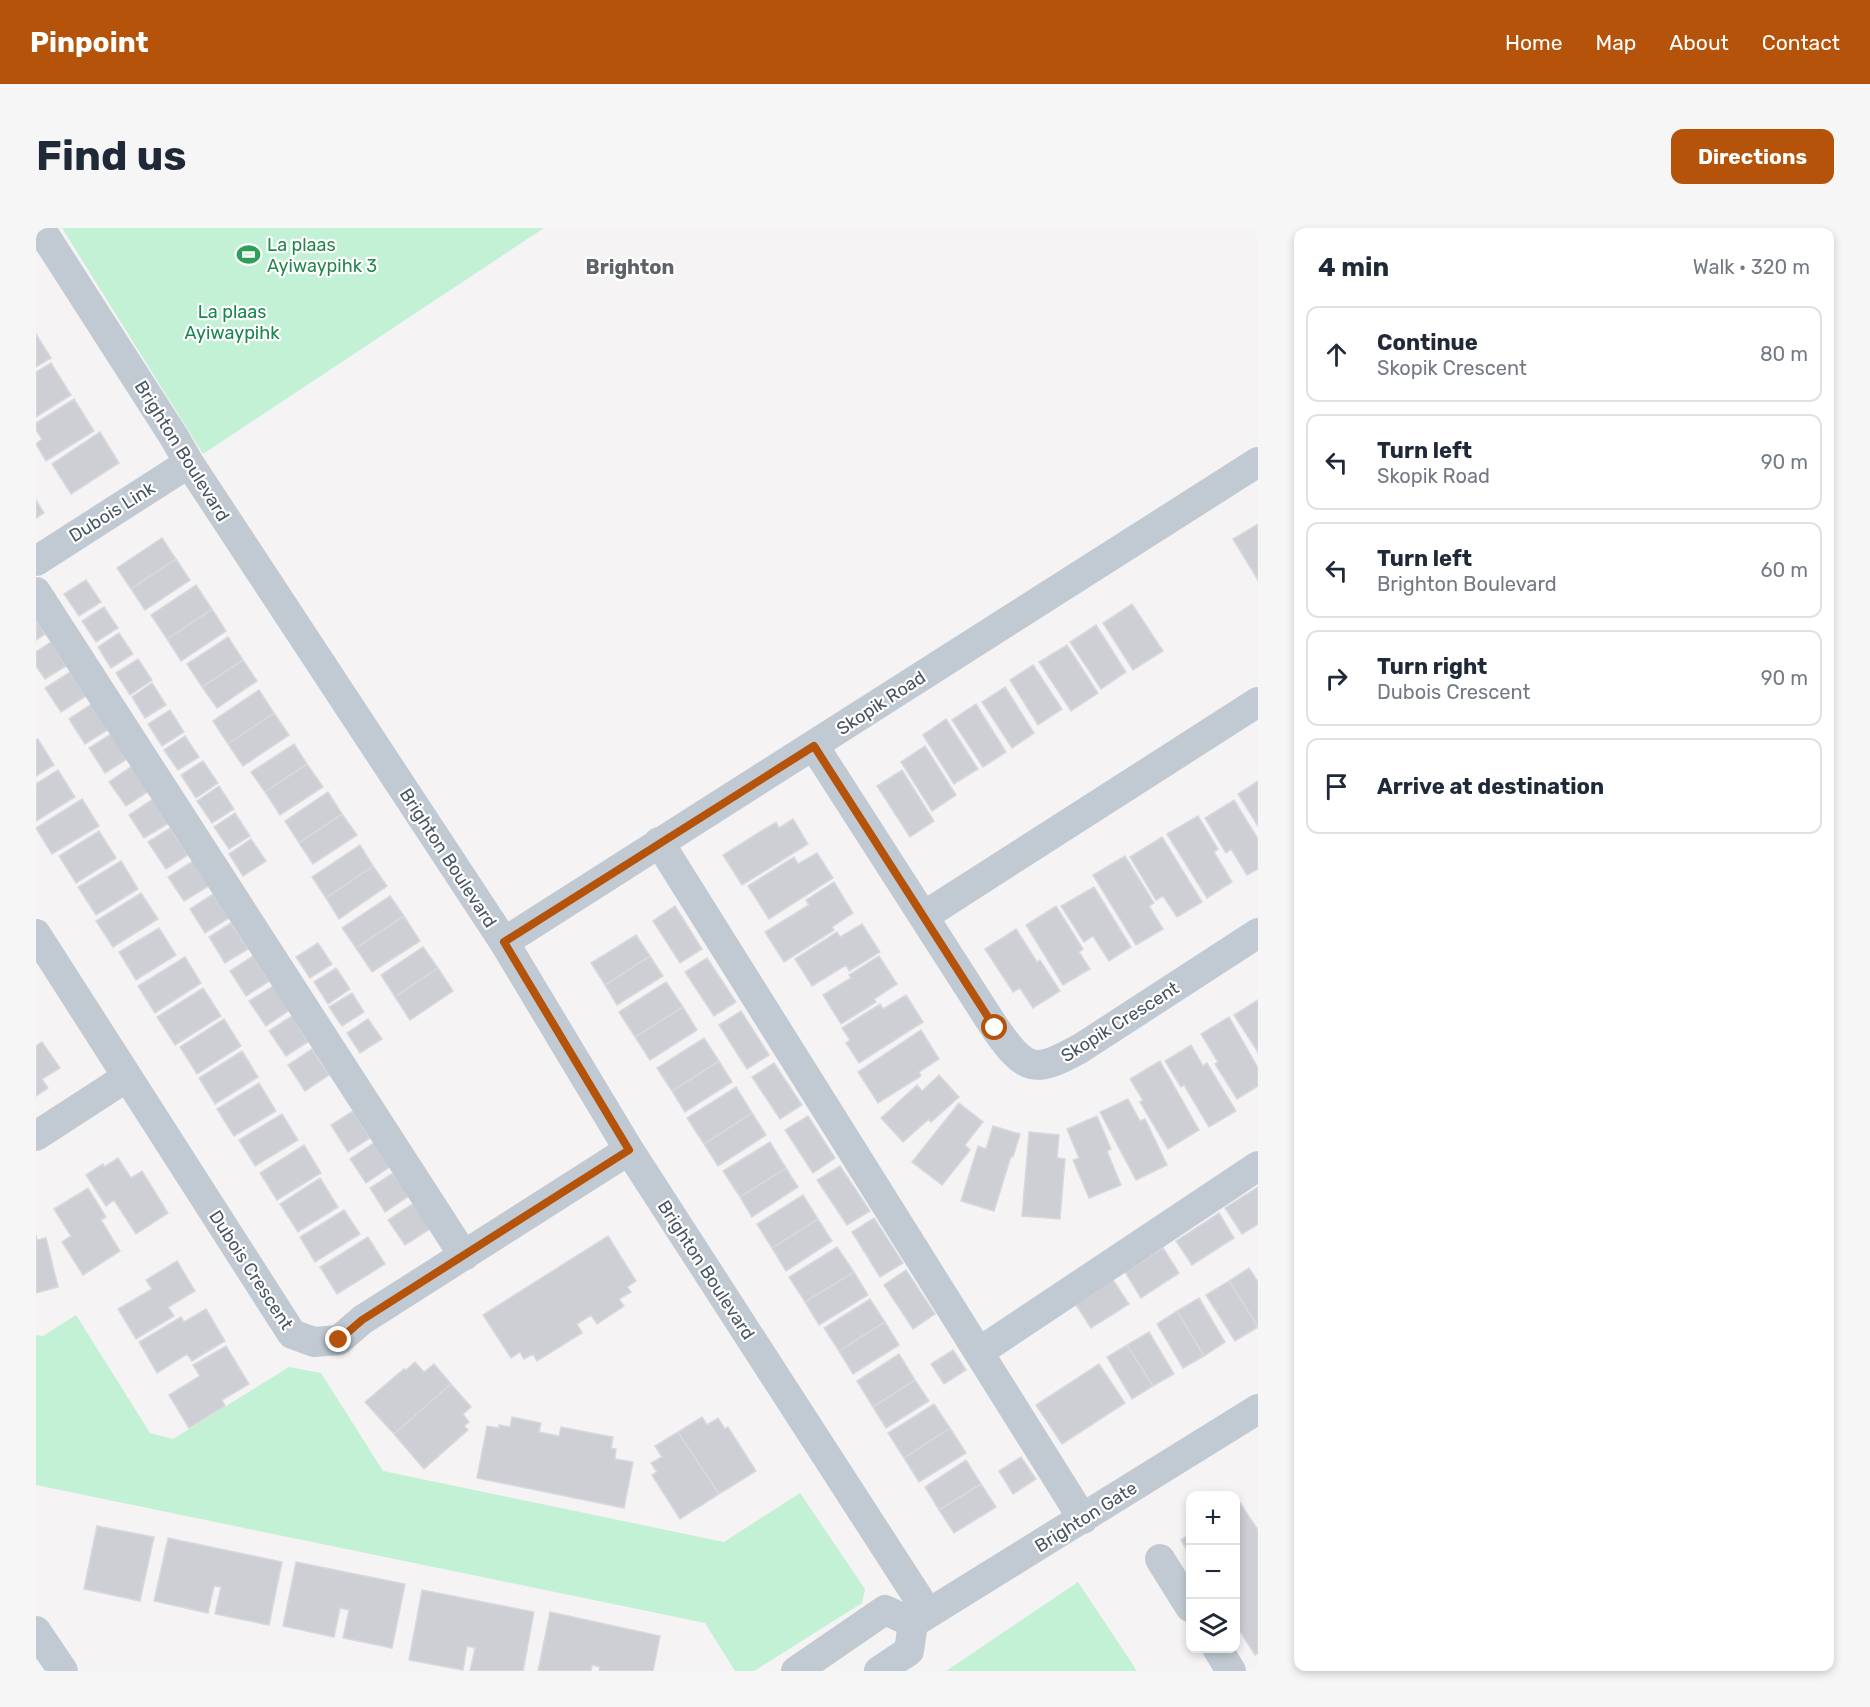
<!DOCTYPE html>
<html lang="en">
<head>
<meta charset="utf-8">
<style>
	:root { --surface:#fff; --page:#f6f6f7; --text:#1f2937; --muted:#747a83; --line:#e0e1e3; --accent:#b45309 }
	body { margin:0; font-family:Rubik,sans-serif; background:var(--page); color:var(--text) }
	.controls { position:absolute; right:18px; bottom:18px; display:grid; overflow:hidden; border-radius:12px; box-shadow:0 3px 9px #0003 }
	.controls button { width:54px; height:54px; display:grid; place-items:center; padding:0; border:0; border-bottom:2px solid var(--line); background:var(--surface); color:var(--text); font:30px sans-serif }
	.stop { position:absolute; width:18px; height:18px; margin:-14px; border:4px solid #b45309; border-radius:50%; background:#fff }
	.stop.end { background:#b45309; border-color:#fff; box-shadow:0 2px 6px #0008 }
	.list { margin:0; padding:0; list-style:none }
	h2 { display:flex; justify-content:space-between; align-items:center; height:78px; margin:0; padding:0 24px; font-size:26px }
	h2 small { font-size:20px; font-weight:400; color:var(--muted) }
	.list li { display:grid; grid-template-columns:39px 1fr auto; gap:18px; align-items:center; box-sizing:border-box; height:96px; margin:0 12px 12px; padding:0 12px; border:2px solid var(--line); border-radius:12px }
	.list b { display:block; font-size:22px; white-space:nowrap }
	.list p { margin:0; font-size:20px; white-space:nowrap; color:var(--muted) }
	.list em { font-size:20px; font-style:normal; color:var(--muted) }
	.icon { flex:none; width:33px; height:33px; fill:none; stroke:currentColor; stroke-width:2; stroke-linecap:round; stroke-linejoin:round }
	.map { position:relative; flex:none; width:1222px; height:1443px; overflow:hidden; border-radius:12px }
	header { display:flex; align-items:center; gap:36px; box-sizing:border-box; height:84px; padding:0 30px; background:var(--accent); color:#fff }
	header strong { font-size:28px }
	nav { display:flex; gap:33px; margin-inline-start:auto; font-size:21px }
	.intro { display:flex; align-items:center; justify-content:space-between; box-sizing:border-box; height:144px; padding:0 36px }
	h1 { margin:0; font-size:42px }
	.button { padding:15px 27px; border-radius:12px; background:var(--accent); color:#fff; font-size:21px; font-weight:700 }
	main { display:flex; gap:36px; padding:0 36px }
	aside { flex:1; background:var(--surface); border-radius:12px; box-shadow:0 3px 9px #0003 }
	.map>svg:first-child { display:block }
	.green { fill:#c3f1d5 }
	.building { fill:#cdcfd5; stroke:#d7d9de; stroke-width:1.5 }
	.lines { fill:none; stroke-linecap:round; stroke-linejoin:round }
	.minor { stroke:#c1cad2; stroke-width:30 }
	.route { stroke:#b45309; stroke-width:8 }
	.labels { text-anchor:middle; stroke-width:4.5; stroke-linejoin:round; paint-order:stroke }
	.leisure-label { font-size:18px; fill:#27864d; stroke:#fff; text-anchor:start }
	.park-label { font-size:18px; fill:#17864f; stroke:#fff }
	.street-label { font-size:18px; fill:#4a5661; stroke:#fff }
	.neighbourhood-label { font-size:20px; font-weight:bold; fill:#5f6368; stroke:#fff }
</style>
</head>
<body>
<header>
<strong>Pinpoint</strong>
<nav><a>Home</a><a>Map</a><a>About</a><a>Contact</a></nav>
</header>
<div class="intro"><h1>Find us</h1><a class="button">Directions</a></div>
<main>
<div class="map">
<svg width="1222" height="1443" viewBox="0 0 1222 1443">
	<rect width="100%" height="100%" fill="#f5f3f3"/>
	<path class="green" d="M26,0H508L167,226Z
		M40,1087L114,1205L137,1211L253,1139L285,1145L347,1243L688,1314L764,1265L829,1361L826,1375L718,1443H699L669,1395L0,1257V1107L7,1108Z
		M1042,1354L1101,1443H910Z"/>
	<path class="building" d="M0,106L15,130L0,139Z
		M15,135L35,167L0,189V144Z
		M38,171L58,203L10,233L0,216L6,211L0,202V195Z
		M64,204L83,235L35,266L16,236Z
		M0,272L8,285L0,290Z
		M1222,296V352L1197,311Z
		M126,310L140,331L95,361L81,340Z
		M140,331L154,352L109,382L95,361Z
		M50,352L65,374L43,388L28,366Z
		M160,357L176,381L131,411L115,387Z
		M1096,376L1127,423L1097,442L1067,395Z
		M68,379L82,400L60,414L46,393Z
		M176,381L190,403L145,433L131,411Z
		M0,391L9,406L0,412Z
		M1060,397L1090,444L1065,461L1034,414Z
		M83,405L97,426L75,440L62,419Z
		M192,409L207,432L166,459L151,436Z
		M15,414L30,438L9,451L0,438V424Z
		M1031,417L1062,465L1035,483L1003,434Z
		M102,431L116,452L94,467L80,445Z
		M207,432L221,453L181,480L166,459Z
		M997,437L1026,481L1002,497L974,452Z
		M34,444L50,468L25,484L9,460Z
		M116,455L130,477L109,490L96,469Z
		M969,459L998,505L976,520L946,474Z
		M223,462L238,485L192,516L177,493Z
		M57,475L73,501L49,516L33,491Z
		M940,476L970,524L947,539L916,492Z
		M134,482L148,504L126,518L112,496Z
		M238,485L253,507L207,538L192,516Z
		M910,491L942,541L918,556L887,507Z
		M75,506L91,531L69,545L53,520Z
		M149,508L163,529L142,542L128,522Z
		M2,511L18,537L0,548V512Z
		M258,516L271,536L229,564L215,544Z
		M889,518L920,567L896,583L865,534Z
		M167,533L182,555L160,570L145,547Z
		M271,536L287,559L244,587L229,564Z
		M96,538L113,563L90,578L73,554Z
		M22,542L39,569L0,593V556Z
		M866,542L898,593L874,609L841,558Z
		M1222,553V598L1202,566Z
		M183,558L198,581L176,595L161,573Z
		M292,564L306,586L263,615L249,593Z
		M46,571L63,598L16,626L0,600Z
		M117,571L133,595L108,610L93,587Z
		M1198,572L1222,611V641L1211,647L1195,621L1190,625L1169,590Z
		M199,585L214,608L193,621L178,599Z
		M306,586L321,607L277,636L263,615Z
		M1162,588L1182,621L1178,624L1196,654L1171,670L1131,606Z
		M757,591L772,616L706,657L687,627L740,594L743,600Z
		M134,600L152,627L130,641L112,614Z
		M63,603L80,630L40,655L23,628Z
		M1126,609L1166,674L1141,689L1127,668L1120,672L1094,629Z
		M215,611L230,633L207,648L193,626Z
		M324,617L337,638L290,670L276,649Z
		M781,625L797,650L733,691L712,658L758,629L762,636Z
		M1089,628L1118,675L1113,678L1127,701L1100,717L1057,647Z
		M85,633L102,661L60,687L42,659Z
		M157,633L173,658L148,673L132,649Z
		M337,638L351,658L303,691L290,670Z
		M798,654L817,685L796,699L798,702L748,734L729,704L773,677L770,672Z
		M1058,659L1095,719L1073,733L1057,708L1048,714L1025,678Z
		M105,665L122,691L77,719L60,693Z
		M177,666L193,690L169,705L154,681Z
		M354,668L368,688L320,720L306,700Z
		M639,678L666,721L644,735L617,693Z
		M1020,678L1047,721L1043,724L1054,741L1027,757L990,697Z
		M368,688L384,713L336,744L320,720Z
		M195,695L212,721L189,735L173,709Z
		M826,696L844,724L813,743L810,737L776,758L759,731L801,704L804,709Z
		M123,700L140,727L100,752L83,724Z
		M980,701L1001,734L1004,732L1024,763L997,780L984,760L977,764L949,721Z
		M600,707L614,728L569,757L555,735Z
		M282,715L296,736L274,750L260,729Z
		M387,719L402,740L359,769L345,747Z
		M217,728L233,753L210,768L194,743Z
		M614,728L627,748L581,777L569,757Z
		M843,728L861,756L838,771L840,774L805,796L787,767L815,750L813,747Z
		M149,729L165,755L119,785L102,758Z
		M671,730L700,774L678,788L649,744Z
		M300,740L314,761L292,776L278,754Z
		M402,740L417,763L374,792L359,769Z
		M630,754L647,779L599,809L583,784Z
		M239,757L255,781L230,798L213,773Z
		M167,760L185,788L139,817L121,789Z
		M316,765L328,784L306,798L293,779Z
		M870,767L887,794L823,835L810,815L814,812L806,800L844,776L847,781Z
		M1222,772V824L1198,787Z
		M647,779L661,802L614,832L599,809Z
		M705,783L733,827L711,841L683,797Z
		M256,788L272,814L250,828L233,803Z
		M1193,789L1222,840V858L1201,871L1179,836L1182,834L1165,806Z
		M188,791L205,818L161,846L144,819Z
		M332,791L346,811L324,825L311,805Z
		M885,802L903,831L883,844L885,848L842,875L822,844Z
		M668,810L683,833L636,863L621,840Z
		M6,814L24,840L6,851L12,860L0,868V818Z
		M1155,817L1167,838L1171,835L1200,883L1173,899L1148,857L1145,859L1129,833Z
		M276,821L293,847L269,863L252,837Z
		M206,823L222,849L179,876L163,850Z
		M683,833L696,854L649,884L636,863Z
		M1124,833L1163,902L1132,921L1104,874L1107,872L1094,851Z
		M738,835L766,877L744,891L716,849Z
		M903,847L923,869L895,894L893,891L867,914L845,890L881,857L886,863Z
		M223,855L240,883L198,908L181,881Z
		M700,859L716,885L668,916L651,890Z
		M1092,871L1104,893L1109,891L1131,937L1100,952L1064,884Z
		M923,875L947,894L929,917L934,922L906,957L876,934Z
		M317,883L334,910L312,924L295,897Z
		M716,885L730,907L682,938L668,916Z
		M246,886L262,912L219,938L203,912Z
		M772,888L799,930L777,945L749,902Z
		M1061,888L1075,921L1071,923L1085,957L1053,970L1037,932L1043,930L1031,901Z
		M957,898L984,906L977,929L975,928L958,983L925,973L942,918L950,921Z
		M993,904L1023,907L1021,930L1029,931L1024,991L986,988Z
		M339,914L355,938L330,955L314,931Z
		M734,914L750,940L704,969L687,943Z
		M268,917L285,945L241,972L224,945Z
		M82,930L95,950L106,943L132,985L100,1006L78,972L70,978L50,947L67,936L68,939Z
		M804,938L834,983L811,997L781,952Z
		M750,940L762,959L716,989L704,969Z
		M357,945L373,968L349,984L334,960Z
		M284,950L302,979L262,1004L244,976Z
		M1222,959V996L1206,1006L1189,980Z
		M52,960L70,989L65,992L84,1023L47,1047L26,1014L35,1008L18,981Z
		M767,967L782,991L736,1020L721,996Z
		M378,975L394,1001L369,1017L352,992Z
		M308,982L324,1006L279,1034L264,1009Z
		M1183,985L1198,1010L1156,1037L1140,1013Z
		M838,990L867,1035L844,1049L816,1004Z
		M782,991L796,1013L750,1043L736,1020Z
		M0,1007L1,1012L10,1010L22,1059L0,1065Z
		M572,1008L600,1053L591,1059L595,1064L583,1071L588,1078L561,1096L555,1087L541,1096L546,1105L501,1133L497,1126L488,1131L484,1124L475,1130L447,1087Z
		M332,1009L349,1036L301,1066L284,1039Z
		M801,1019L818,1044L769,1074L753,1049Z
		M1127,1020L1143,1045L1105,1070L1089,1044Z
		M141,1033L159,1063L132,1079L138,1088L100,1111L82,1081L116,1061L110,1052Z
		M1213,1040L1222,1054V1099L1193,1053Z
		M870,1042L899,1086L877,1101L848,1057Z
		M818,1044L832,1067L783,1097L769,1074Z
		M1077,1052L1093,1076L1055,1100L1040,1077Z
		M1193,1053L1222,1099L1199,1113L1170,1067Z
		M1163,1070L1189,1114L1168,1128L1141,1083Z
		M834,1071L849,1094L803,1123L788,1100Z
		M170,1081L189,1113L156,1133L151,1126L121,1145L103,1114L145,1089L148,1094Z
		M1141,1083L1168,1128L1147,1140L1121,1096Z
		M849,1094L863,1117L817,1146L803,1123Z
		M1113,1104L1138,1146L1117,1158L1091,1117Z
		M1091,1117L1117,1158L1096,1171L1071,1129Z
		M190,1118L213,1156L186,1172L189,1178L153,1200L133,1167L164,1148L157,1137Z
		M917,1122L930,1142L908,1156L895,1136Z
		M863,1126L879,1152L837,1179L821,1153Z
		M379,1134L388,1144L398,1136L415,1156L358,1206L329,1174L368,1141L370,1142Z
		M1063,1136L1089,1175L1026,1216L1000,1177Z
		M879,1152L893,1173L850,1200L837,1179Z
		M415,1156L435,1179L427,1186L433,1194L428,1198L432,1202L388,1241L358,1206Z
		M898,1176L914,1200L868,1230L852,1205Z
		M476,1189L505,1195L503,1204L523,1208L525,1199L577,1209L575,1220L580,1221L579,1231L597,1234L588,1280L441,1250L451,1198L463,1200V1197L474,1199Z
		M666,1189L671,1197L682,1190L689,1201L692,1199L720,1243L683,1266L642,1204Z
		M914,1200L930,1225L883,1254L868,1230Z
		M642,1204L683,1266L644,1291L616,1247L621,1244L615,1235L626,1229L619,1218Z
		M985,1229L1000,1251L977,1266L963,1243Z
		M930,1232L945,1256L903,1282L889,1259Z
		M945,1256L960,1279L918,1305L903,1282Z
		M1204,1275L1222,1302V1425L1219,1427L1200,1397V1278Z
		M61,1298L118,1309L104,1373L48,1361Z
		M1154,1306V1327L1145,1312Z
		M132,1310L246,1334L233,1397L179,1386L185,1359L178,1358L172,1385L118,1373Z
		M260,1334L369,1356L356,1420L307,1410L313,1382L304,1380L298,1409L247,1398Z
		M386,1362L498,1384L487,1443H434L439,1420L431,1418L427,1442L373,1432Z
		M514,1384L624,1408L617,1443H563L564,1439L556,1437L555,1443H502Z"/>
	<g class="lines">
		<path class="minor" d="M4,0L138,209L153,235L468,714L593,922L892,1385
			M0,333L153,235
			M0,364L428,1028
			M778,518L959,800C990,844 998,846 1045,820L1222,705
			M623,614L1047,1291
			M888,688L1222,474
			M0,706L256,1106L278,1114L303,1112L326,1092L593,922
			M468,714L1222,234
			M0,908L91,849
			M943,1124L1222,938
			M1124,1331L1154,1379
			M877,1395L1222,1181
			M0,1403L27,1443
			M1181,1420L1195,1443
			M760,1443L849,1382L877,1395
			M843,1443L873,1423L877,1395"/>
	</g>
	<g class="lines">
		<path class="route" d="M303,1112L326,1092L593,922L468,714L778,518L959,800"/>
	</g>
	<defs>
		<symbol id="stadium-bare" viewBox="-9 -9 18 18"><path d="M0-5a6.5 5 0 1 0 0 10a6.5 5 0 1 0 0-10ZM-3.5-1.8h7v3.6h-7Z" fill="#2e9e5b" stroke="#fff" stroke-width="2.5" paint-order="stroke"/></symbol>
	</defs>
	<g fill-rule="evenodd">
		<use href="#stadium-bare" x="196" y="10" width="33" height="33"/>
	</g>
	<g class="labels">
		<g class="leisure-label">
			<text x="231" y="23">La plaas<tspan x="231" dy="21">Ayiwaypihk 3</tspan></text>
		</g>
		<g class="park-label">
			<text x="196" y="90">La plaas<tspan x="196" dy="21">Ayiwaypihk</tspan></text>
		</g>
		<g class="street-label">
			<text transform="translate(146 223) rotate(58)" y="6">Brighton Boulevard</text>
			<text transform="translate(76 284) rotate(-32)" y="6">Dubois Link</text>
			<text transform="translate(845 475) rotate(-33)" y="6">Skopik Road</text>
			<text transform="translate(412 630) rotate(57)" y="6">Brighton Boulevard</text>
			<text transform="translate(1084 794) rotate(-32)" y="6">Skopik Crescent</text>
			<text transform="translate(215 1042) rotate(57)" y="6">Dubois Crescent</text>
			<text transform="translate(670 1042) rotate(57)" y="6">Brighton Boulevard</text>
			<text transform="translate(1050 1289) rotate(-32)" y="6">Brighton Gate</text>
		</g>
		<g class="neighbourhood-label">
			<text x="594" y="46">Brighton</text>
		</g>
	</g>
</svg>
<div class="controls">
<button>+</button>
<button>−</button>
<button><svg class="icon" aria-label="layers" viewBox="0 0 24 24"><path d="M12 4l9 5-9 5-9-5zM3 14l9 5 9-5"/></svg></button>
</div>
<div class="stop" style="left:959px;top:800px"></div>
<div class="stop end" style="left:303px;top:1112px"></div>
</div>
<aside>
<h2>4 min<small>Walk · 320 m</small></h2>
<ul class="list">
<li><svg class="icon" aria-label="ahead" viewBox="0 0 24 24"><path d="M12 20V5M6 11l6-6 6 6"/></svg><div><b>Continue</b><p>Skopik Crescent</p></div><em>80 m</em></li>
<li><svg class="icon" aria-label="left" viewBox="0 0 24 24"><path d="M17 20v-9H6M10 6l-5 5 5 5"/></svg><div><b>Turn left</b><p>Skopik Road</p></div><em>90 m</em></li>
<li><svg class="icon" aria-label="left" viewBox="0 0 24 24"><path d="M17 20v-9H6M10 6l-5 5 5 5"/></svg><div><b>Turn left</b><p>Brighton Boulevard</p></div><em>60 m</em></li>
<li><svg class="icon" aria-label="right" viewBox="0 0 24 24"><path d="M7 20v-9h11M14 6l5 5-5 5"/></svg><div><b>Turn right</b><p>Dubois Crescent</p></div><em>90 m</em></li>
<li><svg class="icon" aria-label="arrive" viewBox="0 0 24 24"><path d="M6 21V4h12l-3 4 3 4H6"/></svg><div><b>Arrive at destination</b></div></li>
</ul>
</aside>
</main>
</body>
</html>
